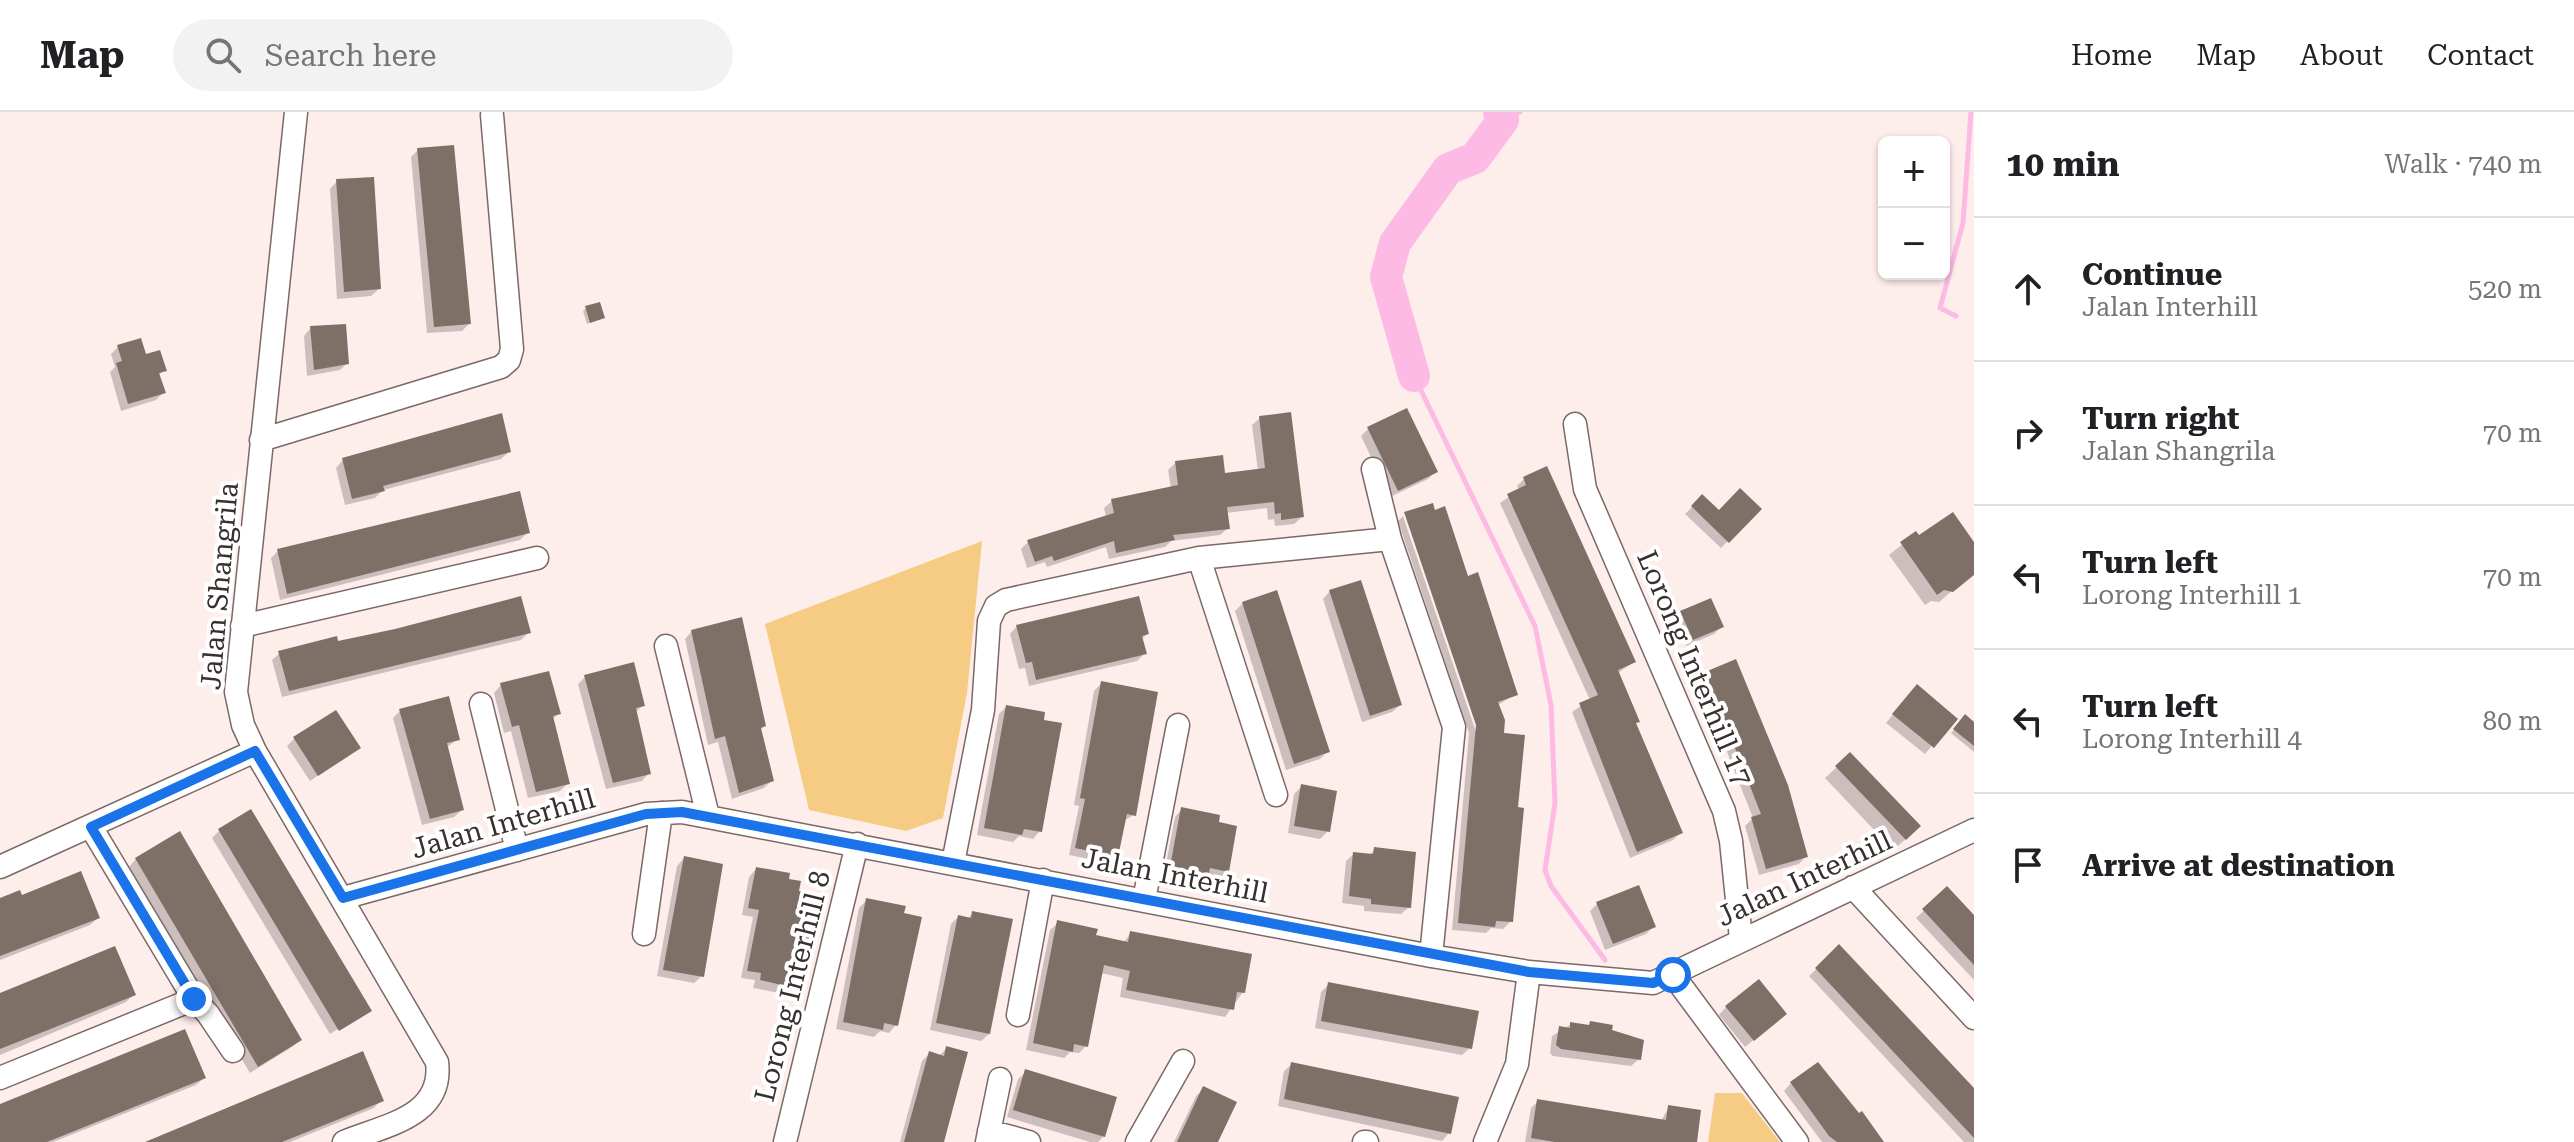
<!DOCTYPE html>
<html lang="en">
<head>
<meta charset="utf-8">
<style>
	:root { --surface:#fff; --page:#f2f2f2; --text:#202124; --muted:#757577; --line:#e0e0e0 }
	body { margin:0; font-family:"Roboto Serif",serif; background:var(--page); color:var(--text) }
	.controls { position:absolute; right:24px; top:24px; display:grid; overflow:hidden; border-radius:12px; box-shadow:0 2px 6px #0004 }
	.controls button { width:72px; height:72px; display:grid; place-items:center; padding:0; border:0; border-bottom:2px solid var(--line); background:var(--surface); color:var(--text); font:40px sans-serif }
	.stop { position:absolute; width:24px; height:24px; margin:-18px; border:6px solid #1a73e8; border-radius:50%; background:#fff }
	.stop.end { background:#1a73e8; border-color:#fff; box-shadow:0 2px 8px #0008 }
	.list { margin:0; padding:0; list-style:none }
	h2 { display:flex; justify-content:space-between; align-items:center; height:104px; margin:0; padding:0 32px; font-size:34px }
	h2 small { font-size:26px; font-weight:400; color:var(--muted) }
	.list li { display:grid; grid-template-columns:52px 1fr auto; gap:24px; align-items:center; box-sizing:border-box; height:144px; padding:0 32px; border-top:2px solid var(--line) }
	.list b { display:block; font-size:30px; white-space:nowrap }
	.list p { margin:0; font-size:26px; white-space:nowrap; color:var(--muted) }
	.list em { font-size:26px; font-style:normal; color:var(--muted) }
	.icon { flex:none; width:44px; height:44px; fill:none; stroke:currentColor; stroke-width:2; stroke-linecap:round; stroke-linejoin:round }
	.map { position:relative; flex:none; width:1974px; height:1030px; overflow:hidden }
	header { display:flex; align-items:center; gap:48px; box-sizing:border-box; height:112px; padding:0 40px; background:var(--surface); border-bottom:2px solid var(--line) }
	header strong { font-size:38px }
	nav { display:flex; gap:44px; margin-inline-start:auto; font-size:28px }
	.search { width:560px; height:72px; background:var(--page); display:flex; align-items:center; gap:20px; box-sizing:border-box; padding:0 28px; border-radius:44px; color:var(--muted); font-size:30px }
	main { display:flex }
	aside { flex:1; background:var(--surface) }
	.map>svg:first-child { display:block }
	.green { fill:#f6cc85 }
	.shadow { fill:#0003 }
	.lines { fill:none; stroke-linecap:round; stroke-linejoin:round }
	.stream { stroke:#fdbae4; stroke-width:5 }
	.river { stroke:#fdbae4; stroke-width:32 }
	.building { fill:#7e7067 }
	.minor-casing { stroke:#7a6966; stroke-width:25 }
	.minor { stroke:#fff; stroke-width:22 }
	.route { stroke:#1a73e8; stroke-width:10 }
	.labels { text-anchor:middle; stroke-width:8; stroke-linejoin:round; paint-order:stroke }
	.street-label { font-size:28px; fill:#37302e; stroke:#fff }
</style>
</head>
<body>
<header>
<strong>Map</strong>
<div class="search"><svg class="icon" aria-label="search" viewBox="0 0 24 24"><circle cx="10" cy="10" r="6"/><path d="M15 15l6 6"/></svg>Search here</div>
<nav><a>Home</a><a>Map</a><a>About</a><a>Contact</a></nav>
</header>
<main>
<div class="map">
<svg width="1974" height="1030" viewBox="0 0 1974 1030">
	<rect width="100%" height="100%" fill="#feeeeb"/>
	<path class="green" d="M982,429L967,581L943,706L906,719L809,698L765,512Z
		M1715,981H1742L1780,1030H1708Z"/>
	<path class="shadow" d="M418,38L469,212L462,219L427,221L411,45Z
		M337,69L379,177L371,184L337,187L330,77Z
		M586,196L603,205L587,212L583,199Z
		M311,216L347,251L340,258L307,264L304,224Z
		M118,235L145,244L164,258L158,264L163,281L156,288L121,299L110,260L115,255L111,242Z
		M1260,306L1302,405L1294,412L1275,414L1274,407L1268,408L1267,396L1226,401L1228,416L1220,423L1171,429L1165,435L1109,447L1106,435L1047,455L1045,450L1027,456L1021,437L1028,430L1106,405L1104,396L1112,389L1171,376L1168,358L1176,350L1223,363L1258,359L1252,313Z
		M1368,317L1435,360L1428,367L1390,385L1361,324Z
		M509,340L501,347L383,378L375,386L345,393L336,356L343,348Z
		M1524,367L1634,550L1618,561L1634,612L1680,721L1673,728L1630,746L1572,600L1590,588L1500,391L1519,378L1517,374Z
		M1702,385L1719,401L1759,397L1721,436L1685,402Z
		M1431,393L1434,400L1444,397L1467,466L1477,463L1516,582L1498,593L1503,608L1501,623L1523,625L1516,697L1522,698L1511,809L1503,817L1491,816L1486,821L1452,818L1469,621L1398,409L1403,404L1477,623L1481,621L1407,403H1404Z
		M528,420L520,428L280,488L271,446L278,439Z
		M1915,422L1918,426L1974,434V460L1939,490L1931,489L1925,493L1889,443Z
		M1330,479L1400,593L1392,600L1362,610L1323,487Z
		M1243,491L1327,640L1320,647L1286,658L1235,499Z
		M1682,501L1721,515L1714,522L1686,534L1674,508Z
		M1017,514L1147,522L1141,528L1144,542L1137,549L1029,574L1025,556L1019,557L1010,522Z
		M692,519L764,614L759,619L772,668L764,676L732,687L718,630L708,633L685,527Z
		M528,521L521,528L282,585L272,548L280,541Z
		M1706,561L1806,744L1799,752L1759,763L1745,714L1753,706L1699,569Z
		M585,565L643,593L635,601L649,661L642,669L606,677L578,572Z
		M1102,571L1134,703L1123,709L1117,744L1109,751L1069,743L1079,694L1074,693L1094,579Z
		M501,573L559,601L552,608L568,671L560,679L528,686L511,619L504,621L494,581Z
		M1909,582L1955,607L1925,642L1886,611Z
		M1006,595L1040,719L1033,727L1019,724L1013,730L977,723L999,602Z
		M400,599L458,627L446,636L462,698L454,705L422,713L393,606Z
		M1965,605L1974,612V640L1951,621Z
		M294,627L358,636L310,669L287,634Z
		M1850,643L1907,726L1893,738L1825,666Z
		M1302,674L1328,719L1320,727L1288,721L1294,682Z
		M1182,697L1227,759L1220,766L1206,763L1200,769L1164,762L1175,705Z
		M220,718L364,901L330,922L212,726Z
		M1375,738L1409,795L1401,802L1364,799V794L1342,791L1346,749L1354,742L1369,743Z
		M684,746L702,864L694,871L657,864L677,754Z
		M136,747L300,928L292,935L250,961L129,755Z
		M756,757L797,816L798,876L791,883L753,876L755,868L741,866L753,805L742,803L749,765Z
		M1947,777L1974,806V868L1916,806Z
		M21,786L98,806L90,813L0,848V788Z
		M867,788L902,803L896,913L889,921L880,919L874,925L836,917L859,796Z
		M1597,792L1654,814L1646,822L1605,838L1590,799Z
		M973,801L989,922L981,929L930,918L951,812L958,805L967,807Z
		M1058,811L1094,825L1123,831L1131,821L1243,880L1225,905L1120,885L1123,866L1101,861L1086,934L1079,941L1070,940L1064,946L1026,938L1050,818Z
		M1839,835L1974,979V1030H1964L1809,864Z
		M1329,872L1470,936L1462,943L1315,916L1321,880Z
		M134,882L126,890L0,943V884Z
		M1726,895L1777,909L1745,935L1719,903Z
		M1571,912L1629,923L1639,947L1631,954L1553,944L1550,941L1552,924Z
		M947,936L942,1030H900L922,949L929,942L939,944Z
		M1292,952L1449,1021L1442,1029L1278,994L1284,959Z
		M1026,960L1104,1024L1098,1030H1090L1007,1005L1018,967Z
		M204,966L196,973L53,1030H0V994Z
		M1791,971L1882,1030H1822L1784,979Z
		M1204,976L1216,1030H1174L1196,984Z
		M381,988L374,996L290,1030H146Z
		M1538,989L1661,1009L1669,995L1695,1030H1525L1531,996Z"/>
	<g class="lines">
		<path class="stream" d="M1503,8L1520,0
			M1956,204L1940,196L1963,111L1971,0
			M1414,264L1535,514L1551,593L1555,691L1545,758L1551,774L1605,848"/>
		<path class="river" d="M1414,264L1386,165L1395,131L1448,57L1475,46L1503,8L1499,0"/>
	</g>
	<path class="building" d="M454,33L471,212L434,215L417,36Z
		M374,65L381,177L344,180L336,67Z
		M600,190L605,206L590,211L585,194Z
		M346,212L349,252L314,258L310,214Z
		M141,226L146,242L160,238L167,259L159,261L166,281L128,292L116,251L122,249L117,233Z
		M1407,296L1438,360L1398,379L1367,315Z
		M1291,300L1304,405L1281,408V401L1275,402L1274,390L1227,395L1230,417L1173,423L1175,428L1116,441L1114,429L1054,449L1052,444L1035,450L1027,428L1114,401L1111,387L1178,373L1175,349L1223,343L1225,361L1265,356L1259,304Z
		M502,301L511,340L383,374L385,379L352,387L342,346Z
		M1547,354L1636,550L1618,558L1640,610L1636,611L1683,721L1637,740L1579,591L1598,583L1507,382L1526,373L1523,365Z
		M1740,376L1762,397L1729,431L1691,394L1702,382L1719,398Z
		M520,379L530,421L287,482L277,437Z
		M1433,391L1435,398L1445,394L1468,464L1478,460L1518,583L1498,590L1505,608L1504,621L1525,623L1518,695L1524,696L1513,810L1496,809L1495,815L1458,811L1476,613L1404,400Z
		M1953,400L1974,430V463L1953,480L1944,478L1937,483L1900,430L1916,419L1919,423Z
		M1361,468L1402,593L1370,604L1329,478Z
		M1277,478L1330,640L1294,652L1242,490Z
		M521,484L531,521L289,579L278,539L337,524L338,529L395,517Z
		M1139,484L1149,522L1142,524L1147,542L1036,568L1032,550L1026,551L1016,513Z
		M1711,486L1724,515L1693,528L1680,499Z
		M742,505L766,614L761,616L774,669L739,681L725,624L715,627L691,518Z
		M1736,547L1788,673L1808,745L1766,757L1751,705L1761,702L1705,560Z
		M634,550L645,594L636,596L651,662L613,671L584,563Z
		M549,559L561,602L553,604L570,672L536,680L519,613L512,615L500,571Z
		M1101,569L1158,580L1136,704L1127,702L1118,745L1075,736L1085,687L1080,686Z
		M1917,572L1958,607L1934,636L1892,602Z
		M449,584L460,628L447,631L464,698L430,707L399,597Z
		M1006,593L1045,600L1044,608L1062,611L1042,720L1024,717L1022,723L984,716Z
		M336,598L361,636L318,664L293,625Z
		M1965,602L1974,610V634L1953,617Z
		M1850,640L1921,714L1906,728L1835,654Z
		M1301,672L1337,679L1330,720L1294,714Z
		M1181,695L1220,703L1219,710L1237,714L1229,760L1210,756L1209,762L1170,755Z
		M251,697L372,899L339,919L218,717Z
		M180,719L302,928L258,955L135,746Z
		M1374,735L1416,740L1411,796L1371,792V787L1349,784L1353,740L1373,742Z
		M684,744L723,752L704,865L663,858Z
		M756,755L790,761L789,767L801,769L799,779L806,780L799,815L812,817L800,877L760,868L761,861L747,859L759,798L748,796Z
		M81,759L100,806L0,844V786L20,778L22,783Z
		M1639,773L1656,815L1613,832L1596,790Z
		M1947,774L1974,803V853L1922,797Z
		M866,786L906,794L904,801L922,805L898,914L884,911L883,918L843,910Z
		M972,799L1013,807L990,922L936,911L958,803L971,806Z
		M1057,808L1098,817L1096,823L1128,830L1130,819L1252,842L1245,881L1237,880L1234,898L1126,878L1130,859L1104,853L1088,935L1074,932L1073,940L1033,931Z
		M1839,832L1974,976V1026L1815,856Z
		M115,834L136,883L0,937V881Z
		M1759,867L1787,902L1754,929L1725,894Z
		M1328,870L1479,899L1472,937L1321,909Z
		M1590,909L1613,913L1612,918L1644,928L1641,948L1561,937L1556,933L1559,914L1570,916V910L1589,913Z
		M185,917L206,966L47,1030H0V992Z
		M946,934L968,940L944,1030H904L929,939L944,944Z
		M363,939L384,989L282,1030H145Z
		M1291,950L1459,985L1451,1022L1284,987Z
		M1818,950L1859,1001L1862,999L1884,1030H1837L1829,1024L1790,970Z
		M1025,957L1117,985L1105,1025L1013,998Z
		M1203,974L1237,990L1218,1030H1177Z
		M1537,987L1666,1008L1668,993L1701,998L1697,1030H1555L1531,1026Z"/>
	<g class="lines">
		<defs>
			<path id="minor" d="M296,0L236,580L243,613L255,639L437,950C444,1005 385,1013 344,1030
				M1575,312L1585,377L1724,699L1731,729L1741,827
				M261,328L501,255L509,248L512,237L492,3
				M1373,357L1390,427L1454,615L1431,844
				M1199,446L1276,683
				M242,514L537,446
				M666,534L708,704
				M481,592L517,738
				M91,715L194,887L208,902L233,939
				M953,751L983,598L989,509L996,494L1006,488L1199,446L1390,427
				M0,755L255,639
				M1853,775L1974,906
				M343,786L646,702L682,700L1431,844L1529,860L1653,871L1974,718
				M1144,788L1178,613
				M644,822L661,701
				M1673,863L1797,1030
				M1018,903L1043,768
				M0,966L194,887
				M989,1019L1029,1030
				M785,1030L857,732
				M987,1030L1000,967
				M1137,1030L1183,949
				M1364,1030H1367
				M1485,1030L1517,952L1529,860"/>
		</defs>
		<use href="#minor" class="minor-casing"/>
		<use href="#minor" class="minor"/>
	</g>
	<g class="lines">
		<path class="route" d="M194,887L91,715L255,639L343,786L646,702L682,700L1529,860L1653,871L1673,863"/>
	</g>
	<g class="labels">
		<g class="street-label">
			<text transform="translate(219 474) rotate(-85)" y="10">Jalan Shangrila</text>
			<text transform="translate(1695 556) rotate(67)" y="10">Lorong Interhill 17</text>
			<text transform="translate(503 711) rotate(-16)" y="10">Jalan Interhill</text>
			<text transform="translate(1175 763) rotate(11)" y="10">Jalan Interhill</text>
			<text transform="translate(1804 766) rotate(-25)" y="10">Jalan Interhill</text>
			<text transform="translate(792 874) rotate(-76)" y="10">Lorong Interhill 8</text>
		</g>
	</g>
</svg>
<div class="controls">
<button>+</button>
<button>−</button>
</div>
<div class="stop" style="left:1673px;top:863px"></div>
<div class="stop end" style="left:194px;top:887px"></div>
</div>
<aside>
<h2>10 min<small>Walk · 740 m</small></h2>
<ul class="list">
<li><svg class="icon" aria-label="ahead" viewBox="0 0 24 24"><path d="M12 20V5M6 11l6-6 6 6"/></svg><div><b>Continue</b><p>Jalan Interhill</p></div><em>520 m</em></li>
<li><svg class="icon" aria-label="right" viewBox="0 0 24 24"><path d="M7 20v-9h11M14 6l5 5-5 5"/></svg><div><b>Turn right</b><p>Jalan Shangrila</p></div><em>70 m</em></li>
<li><svg class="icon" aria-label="left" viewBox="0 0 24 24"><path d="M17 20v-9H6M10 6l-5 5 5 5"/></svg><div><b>Turn left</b><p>Lorong Interhill 1</p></div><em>70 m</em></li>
<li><svg class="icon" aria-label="left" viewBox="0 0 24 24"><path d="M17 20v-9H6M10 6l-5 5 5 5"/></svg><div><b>Turn left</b><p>Lorong Interhill 4</p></div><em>80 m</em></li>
<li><svg class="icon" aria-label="arrive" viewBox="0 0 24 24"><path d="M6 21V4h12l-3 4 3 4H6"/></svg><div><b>Arrive at destination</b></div></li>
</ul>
</aside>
</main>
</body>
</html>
